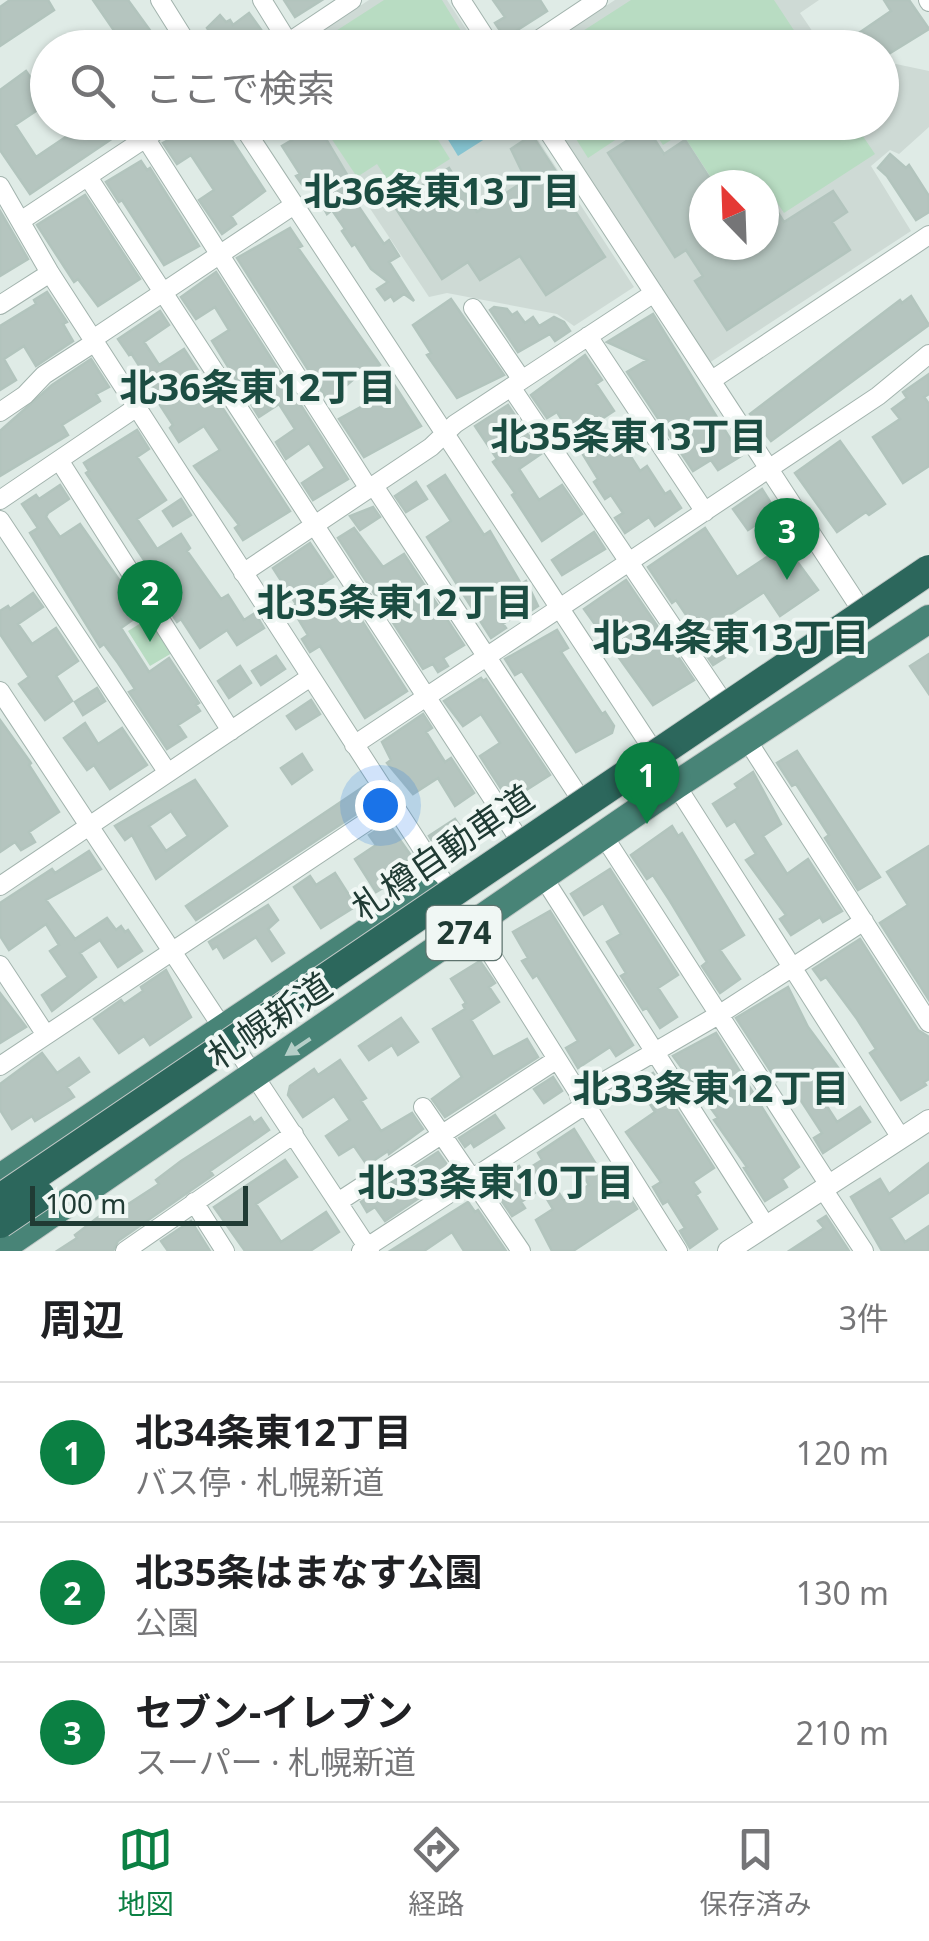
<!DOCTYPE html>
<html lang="ja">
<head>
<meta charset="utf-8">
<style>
	:root { --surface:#fff; --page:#f2f2f2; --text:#202124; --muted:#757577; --line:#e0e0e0; --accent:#0b8043 }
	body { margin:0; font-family:"Noto Sans","Noto Sans JP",sans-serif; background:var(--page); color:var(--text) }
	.compass { position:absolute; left:689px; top:170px; width:90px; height:90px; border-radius:50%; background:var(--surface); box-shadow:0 2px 8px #0004; rotate:337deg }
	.scale { position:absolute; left:30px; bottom:25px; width:218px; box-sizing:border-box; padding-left:10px; border:5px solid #203b34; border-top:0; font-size:28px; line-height:35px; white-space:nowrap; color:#203b34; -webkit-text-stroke:8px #f0f7f4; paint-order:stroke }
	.you { position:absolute; left:380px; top:805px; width:35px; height:35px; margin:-25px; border:8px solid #fff; border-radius:50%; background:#1a73e8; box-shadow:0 0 0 15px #1a73e833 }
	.badge { display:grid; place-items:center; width:65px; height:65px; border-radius:50%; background:var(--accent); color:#fff; font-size:32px; font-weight:700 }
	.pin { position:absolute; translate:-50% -82px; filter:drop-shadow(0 2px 5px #0008) }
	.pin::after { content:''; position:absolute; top:52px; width:35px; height:30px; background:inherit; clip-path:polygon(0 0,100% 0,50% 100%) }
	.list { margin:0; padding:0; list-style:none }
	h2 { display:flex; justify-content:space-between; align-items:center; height:130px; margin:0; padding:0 40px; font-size:42px }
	h2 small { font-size:32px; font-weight:400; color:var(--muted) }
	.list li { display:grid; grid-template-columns:65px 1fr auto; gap:30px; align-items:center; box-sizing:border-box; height:140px; padding:0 40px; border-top:2px solid var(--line) }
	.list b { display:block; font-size:38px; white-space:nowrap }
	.list p { margin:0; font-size:32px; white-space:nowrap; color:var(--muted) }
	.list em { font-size:32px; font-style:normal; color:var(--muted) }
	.icon { flex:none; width:55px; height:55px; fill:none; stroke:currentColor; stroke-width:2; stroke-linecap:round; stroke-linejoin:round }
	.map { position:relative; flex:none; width:929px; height:1251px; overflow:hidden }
	.search { position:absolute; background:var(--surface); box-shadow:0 2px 8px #0004; left:30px; right:30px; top:30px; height:110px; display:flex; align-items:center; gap:25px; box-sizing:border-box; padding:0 35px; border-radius:55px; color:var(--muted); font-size:38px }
	.sheet { height:550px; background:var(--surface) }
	nav { display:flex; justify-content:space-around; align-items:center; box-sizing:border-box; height:140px; border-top:2px solid var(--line); background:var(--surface); font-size:28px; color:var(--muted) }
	nav a { display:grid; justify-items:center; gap:5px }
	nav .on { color:var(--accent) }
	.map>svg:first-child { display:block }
	.built { fill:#cedad5; fill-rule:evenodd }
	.green { fill:#b8dcc2 }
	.water { fill:#86c4d1 }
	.building { fill:#b5c5bf; stroke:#b2c4bd; stroke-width:2.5; fill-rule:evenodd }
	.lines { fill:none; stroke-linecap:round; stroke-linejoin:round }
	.minor-casing { stroke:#a2b3ad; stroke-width:20 }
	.tertiary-casing { stroke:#a2b3ad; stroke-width:22 }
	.trunk-casing { stroke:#c1c8c6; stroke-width:30 }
	.minor { stroke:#fff; stroke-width:18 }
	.tertiary { stroke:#fff; stroke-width:20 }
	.trunk { stroke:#488477; stroke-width:28 }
	.motorway-bridge-casing { stroke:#c1c8c6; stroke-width:32; stroke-linecap:butt }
	.motorway-bridge { stroke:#2c675c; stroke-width:30 }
	.oneway { fill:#b5cfc8 }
	.labels { text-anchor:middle; stroke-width:8; stroke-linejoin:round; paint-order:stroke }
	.shield { fill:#f0f7f4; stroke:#5e736e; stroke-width:2.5 }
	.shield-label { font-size:32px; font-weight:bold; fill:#203b34 }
	.street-label { font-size:35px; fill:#203b34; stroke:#f0f7f4 }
	.neighbourhood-label { font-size:38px; font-weight:bold; fill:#1c4d42; stroke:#f0f7f4 }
</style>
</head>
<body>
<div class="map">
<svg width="929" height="1251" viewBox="0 0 929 1251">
	<rect width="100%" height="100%" fill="#dfebe6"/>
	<path class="built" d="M369,0H447L478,47L296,48Z
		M615,0H819L800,13L823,47L541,48Z
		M896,64L929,71V127L899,154L890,150L871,166L911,231L709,363L552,123L882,122V72ZM704,185H764V245H704Z
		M313,123H527L634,287L574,326L557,314L447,293L429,297Z"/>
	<path class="green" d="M384,0H442L471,47H311Z
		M631,0H774L805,47H558Z
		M321,123H456L435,135L450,159L396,193L377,164L357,177Z
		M566,123H641L588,158Z
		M648,123H854L875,154L784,213L776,201L764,208V185H716L682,133L663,145Z
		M149,618L172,653L150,666L128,631Z"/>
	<path class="water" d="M471,122H510V123L458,156L447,138Z"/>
	<path class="building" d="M10,0H48L54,10L0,46V7Z
		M93,0H128L157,40L146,48H126Z
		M284,0H322L295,17Z
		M493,0H540L547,11L505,38L495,23L505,17Z
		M884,0H909L929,29L882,58V48H837L891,11Z
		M249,13L267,38L253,48H220L207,28L220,15L226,22L230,20L233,25Z
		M26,71L48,103L15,125L36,157L88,122H116L122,132L30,194L0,150V90Z
		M202,122H220L265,191L231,216L236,224L222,234L199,200L214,190L191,155L177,164L163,143Z
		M281,122H316L362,200L357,204L384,244L389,240L399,256L389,262L414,301L404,294L394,301L391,296L385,300L377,289L388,282L371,269L355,244L352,246L342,231L345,229L332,210L327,214L309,181L303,186L296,176L300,174L282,146L292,140Z
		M647,128L664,154L685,140L714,185H704V245H716L726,260L750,245H764V215L775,208L784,222L833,191L847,212L832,222L850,250L727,330L695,281L703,276L686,250L675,257L608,153Z
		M532,135L557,173L552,176L605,257L546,295L520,256L480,280L468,262L442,279L393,204L449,168L477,212L526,180L511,149Z
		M890,154L906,168L909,165L929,196V212L916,220L887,176L878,168Z
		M141,161L147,170L150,168L199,246L164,265L122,200L119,202L106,182Z
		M85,195L140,279L98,306L78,279L74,282L37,225Z
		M0,211L28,259L0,276Z
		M290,228L302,246L298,248L380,365L364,376L362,372L328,401L237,258Z
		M216,272L348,479L313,500L302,483L325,468L309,443L286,459L276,442L295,429L279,404L259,417L212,341L229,330L215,307L196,319L181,297Z
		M47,292L67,322L63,324L73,341L36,366L24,346L4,359L16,380L0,390V326L36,304L34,300Z
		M911,296L929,325L771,441L750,414L900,300L902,303Z
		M451,299L504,375L457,398L427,355L431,353L413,325Z
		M494,307L507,309L512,315L517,312L525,323L533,317L539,326L554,317L564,322L570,331L555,341L550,334L518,352L490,310Z
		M160,311L169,325L144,342L159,365L184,349L290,511L243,540L235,528L239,525L194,466L220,450L204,426L179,442L170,428L173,425L160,405L163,403L131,353L129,355L118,339Z
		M653,314L741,456L718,470L711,460L693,471L627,372L647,360L607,342Z
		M585,355L602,380L596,384L614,411L588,428L600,447L633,426L641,439L626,449L640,471L647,466L665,494L670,491L681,508L655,526L649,517L625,533L615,518L623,513L611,495L605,499L594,482L598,479L557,412L547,418L531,395Z
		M91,359L109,387L96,394L100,401L62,425L68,435L0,476V431L52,385Z
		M929,374V394L924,397L929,404V466L903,483L873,437L900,419L892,409L907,398L903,392Z
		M393,383L421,426L364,457L339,419L377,398L375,395Z
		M508,405L541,454L519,469L539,500L562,485L582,514L542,541L512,495L515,493L493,462L497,459L475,426Z
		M137,430L149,449L137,457L166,500L137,519L157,549L181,534L190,548L187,551L221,599L228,595L244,620L255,613L264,628L237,645L227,630L200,648L181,619L177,622L153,585L158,581L86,473L89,471L84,463Z
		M840,441L885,504L869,515L866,512L837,532L795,473Z
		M445,475L484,535L490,531L521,584L526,581L538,606L526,614L524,610L503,624L506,628L491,638L427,537L451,521L428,486Z
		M416,482L427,499L406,512L395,496Z
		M60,485L69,499L48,513L46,517L60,537L80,524L129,594L125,597L138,616L121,628L149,672L169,658L199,703L196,705L200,711L178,725L186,737L167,749L129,692L135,689L118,663L104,644L100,647L30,533L38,528L22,504L36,495L39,499Z
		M762,489L776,511L748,530L733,509Z
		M181,499L191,515L173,526L163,511Z
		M373,507L380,517L360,530L350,516Z
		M354,528L383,567L404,554L464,645L443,658L448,666L438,672L433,664L423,669L338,538Z
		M705,528L737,577L785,545L818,590L780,616L764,592L717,623L732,653L713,665L694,637L699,634L676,600L672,603L648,567Z
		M594,532L605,549L562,575L552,560Z
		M310,543L333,577L314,589L333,618L352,605L407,691L365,718L320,646L310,652L302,639L308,635L291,607L296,604L273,568Z
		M626,580L694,680L653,705L584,609Z
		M33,593L43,607L18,624L32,644L56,628L78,661L56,676L72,701L45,720L19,684L29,677L0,634V611L8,606L10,609Z
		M557,630L568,648L561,652L602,714L605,712L614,726L612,733L576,752L522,671L515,675L505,659Z
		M929,654V694L910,666Z
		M276,656L285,669L261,685L252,671Z
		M240,666L251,683L229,698L218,681Z
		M481,678L483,681L486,679L550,775L509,801L480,756L500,743L481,714L463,726L444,701Z
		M97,688L105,701L83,715L75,702Z
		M311,700L320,714L296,729L287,716Z
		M423,714L432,728L426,732L445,762L451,758L474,793L455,806L438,778L413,794L387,763L391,760L382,742Z
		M0,720L31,763L29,765L59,812L29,832L35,842L21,850L15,842L0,852Z
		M85,723L98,744L122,728L147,765L110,789L94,765L87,770L64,738Z
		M797,751L880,877L858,890L825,838L829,835L796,784L792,786L777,763Z
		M302,754L312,770L292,784L281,768Z
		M753,772L781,824L763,836L787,874L808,859L842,911L823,922L820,917L791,935L780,919L786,915L746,860L756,854L735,821L727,826L713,804L738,788L735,784Z
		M195,780L227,826L156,879L132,835L125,840L115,826ZM171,811L188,836L166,851L149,826Z
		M366,785L376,801L196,920L186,906Z
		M455,819L464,832L437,849L429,836Z
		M388,823L412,857L385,874L391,883L376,892L355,859L376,845L369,835Z
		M672,826L678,836L682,833L744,935L720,950L740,979L720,993L702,966L707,962L670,901L653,875L647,879L631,855Z
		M929,846V1000L880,923L908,905L887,872Z
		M89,851L101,869L46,900L75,939L107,918L116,930L121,926L125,932L128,930L142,951L118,967L100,940L80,953L96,977L52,1011L42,995L68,977L50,951L59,945L46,924L9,950L0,936V903L52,869L55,873Z
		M610,869L678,975L658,988L677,1017L660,1028L647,1008L643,1010L621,976L626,973L607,942L621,934L603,903L584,915L571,894Z
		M335,873L356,906L321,928L294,887L310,876L316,885Z
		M268,905L278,920L268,929L284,953L272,961L256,937L224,958L217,946L213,949L209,942Z
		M550,911L633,1045L616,1056L610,1047L578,1068L566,1048L578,1041L537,975L533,978L522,961L528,958L513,932Z
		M860,939L918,1030L929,1037V1079L924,1082L926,1085L901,1100L870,1053L876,1049L857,1019L826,977L821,980L813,969Z
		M480,961L495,983L489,987L499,1002L471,1020L493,1057L527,1039L538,1057L445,1117L432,1099L462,1077L433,1029L465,1009L463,1005L466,1003L451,979Z
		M166,970L191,1017L150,1045L144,1036L119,1053L94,1019L121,1000L124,1004L143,991L141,987Z
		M788,987L808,1027L845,1077L819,1094L837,1122L860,1107L870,1122L823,1153L814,1138L822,1133L785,1076L777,1081L736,1018Z
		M0,993L26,1027L0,1043Z
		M401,1018L418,1042L398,1055L392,1045L369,1060L359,1046Z
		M716,1033L799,1167L782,1179L787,1187L765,1201L744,1168L747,1167L714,1120L718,1118L673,1056Z
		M42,1053L57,1073L79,1058L89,1072L67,1087L74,1097L35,1121L32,1116L12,1129L0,1110V1084Z
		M340,1060L366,1098L361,1101L381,1131L412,1113L423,1129L389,1154L388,1151L367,1165L354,1146L339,1155L326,1136L350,1120L334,1096L303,1117L288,1095L290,1086L314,1069L318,1075Z
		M645,1073L647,1077L653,1073L714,1168L693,1182L700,1192L696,1195L717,1229L690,1248L680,1231L685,1228L668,1201L663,1204L653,1187L661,1182L626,1132L655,1112L634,1079Z
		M553,1077L562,1091L544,1103L534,1089Z
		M495,1115L504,1128L474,1147L471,1142L465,1147L459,1138Z
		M250,1117L254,1123L261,1118L269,1130L210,1171L213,1175L118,1241L113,1251H57L77,1238L75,1235L97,1218L113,1207L116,1212L159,1184L156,1180L181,1161Z
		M574,1129L604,1177L613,1171L637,1209L573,1251H552L536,1220L553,1209L541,1189L521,1202L525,1208L512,1216L495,1191L510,1182L506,1175L519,1166L523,1172L542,1160L538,1153ZM576,1164L589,1185L564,1201L550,1179Z
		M438,1152L448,1166L417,1189L422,1196L385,1221L375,1207L367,1212L361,1202Z
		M285,1160L297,1177L256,1204L281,1242L326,1212L339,1232L310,1251H245L214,1207Z
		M929,1163V1192L890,1218L905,1242L929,1226V1251H882L851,1197L880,1179L889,1194Z
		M468,1202L475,1212L478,1210L506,1251H464L452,1232L424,1251H390Z
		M826,1216L849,1251H789L824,1228L818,1221Z
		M191,1221L210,1251H168L161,1241Z"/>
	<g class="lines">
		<defs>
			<path id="minor" d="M160,0L190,48
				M262,0L288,42
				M461,0L492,48
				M928,0L929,2
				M280,48L352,0
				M526,48L598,0
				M240,122L676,785L901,1138
				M542,122L858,605
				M146,139L369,489
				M88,177L515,833
				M0,186L50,273L443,881
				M22,220L170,122
				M0,305L50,273
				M473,308L522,380
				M588,336L705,512
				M93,339L294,205
				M712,380L929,235
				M511,387L720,697
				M0,412L25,395L44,375L95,342
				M59,460L231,731
				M374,486L576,792
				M0,500L137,407
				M0,520L168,773
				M243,573L431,447L455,424L654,293
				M0,691L370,1251
				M747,740L929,1023
				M354,745L878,396L929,354
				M603,835L829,1185
				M543,877L766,1226
				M0,886L309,678
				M474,927L678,1251
				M0,965L46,1035
				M0,1066L392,805
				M579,1096L720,1014L864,921
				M423,1107L521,1251
				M823,1189L864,1251
				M194,1202L225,1251
				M338,1202L556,1060
				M125,1251L294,1134
				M361,1251L585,1105"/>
			<path id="tertiary" d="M728,1251L929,1120"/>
			<path id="trunk" d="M0,1178L427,892
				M0,1249L676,785L929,619"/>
		</defs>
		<use href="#minor" class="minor-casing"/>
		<use href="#tertiary" class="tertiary-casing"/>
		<use href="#trunk" class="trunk-casing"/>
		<use href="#minor" class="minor"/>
		<use href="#tertiary" class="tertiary"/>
		<use href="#trunk" class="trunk"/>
		<defs>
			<path id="motorway-bridge" d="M0,1199L929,570
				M0,1223L40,1196"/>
		</defs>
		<use href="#motorway-bridge" class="motorway-bridge-casing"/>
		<use href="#motorway-bridge" class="motorway-bridge"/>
	</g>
	<defs><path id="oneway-solid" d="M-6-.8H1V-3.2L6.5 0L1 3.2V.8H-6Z" transform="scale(2.5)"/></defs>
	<use class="oneway" href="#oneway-solid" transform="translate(298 1047) rotate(146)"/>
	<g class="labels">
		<rect class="shield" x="426.5" y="906" width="75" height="54" rx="8"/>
		<g class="shield-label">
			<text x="464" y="944">274</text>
		</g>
		<g class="street-label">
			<text transform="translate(443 853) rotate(-34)" y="12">札樽自動車道</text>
			<text transform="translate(270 1021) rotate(-34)" y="12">札幌新道</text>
		</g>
		<g class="neighbourhood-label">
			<text x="442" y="205">北36条東13丁目</text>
			<text x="258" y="401">北36条東12丁目</text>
			<text x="629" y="450">北35条東13丁目</text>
			<text x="395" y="616">北35条東12丁目</text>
			<text x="731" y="651">北34条東13丁目</text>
			<text x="711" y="1102">北33条東12丁目</text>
			<text x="496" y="1196">北33条東10丁目</text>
		</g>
	</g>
</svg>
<svg class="compass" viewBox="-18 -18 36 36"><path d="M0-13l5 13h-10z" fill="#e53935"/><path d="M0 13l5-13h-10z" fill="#757577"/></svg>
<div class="scale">100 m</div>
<div class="you"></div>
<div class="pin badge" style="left:647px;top:824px">1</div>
<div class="pin badge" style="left:150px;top:642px">2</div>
<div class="pin badge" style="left:787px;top:580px">3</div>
<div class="search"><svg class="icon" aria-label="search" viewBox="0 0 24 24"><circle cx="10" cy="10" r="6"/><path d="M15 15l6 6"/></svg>ここで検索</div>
</div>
<section class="sheet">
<h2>周辺<small>3件</small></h2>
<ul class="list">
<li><span class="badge">1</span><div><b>北34条東12丁目</b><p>バス停 · 札幌新道</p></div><em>120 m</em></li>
<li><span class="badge">2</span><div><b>北35条はまなす公園</b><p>公園</p></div><em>130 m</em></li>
<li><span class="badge">3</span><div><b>セブン-イレブン</b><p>スーパー · 札幌新道</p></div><em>210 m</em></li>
</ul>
</section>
<nav>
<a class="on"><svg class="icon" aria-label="map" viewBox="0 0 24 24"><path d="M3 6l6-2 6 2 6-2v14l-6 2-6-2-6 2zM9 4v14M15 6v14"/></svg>地図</a>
<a><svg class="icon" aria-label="directions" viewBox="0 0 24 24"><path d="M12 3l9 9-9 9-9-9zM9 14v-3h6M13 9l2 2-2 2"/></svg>経路</a>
<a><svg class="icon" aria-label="saved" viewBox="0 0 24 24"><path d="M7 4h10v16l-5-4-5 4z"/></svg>保存済み</a>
</nav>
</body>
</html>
